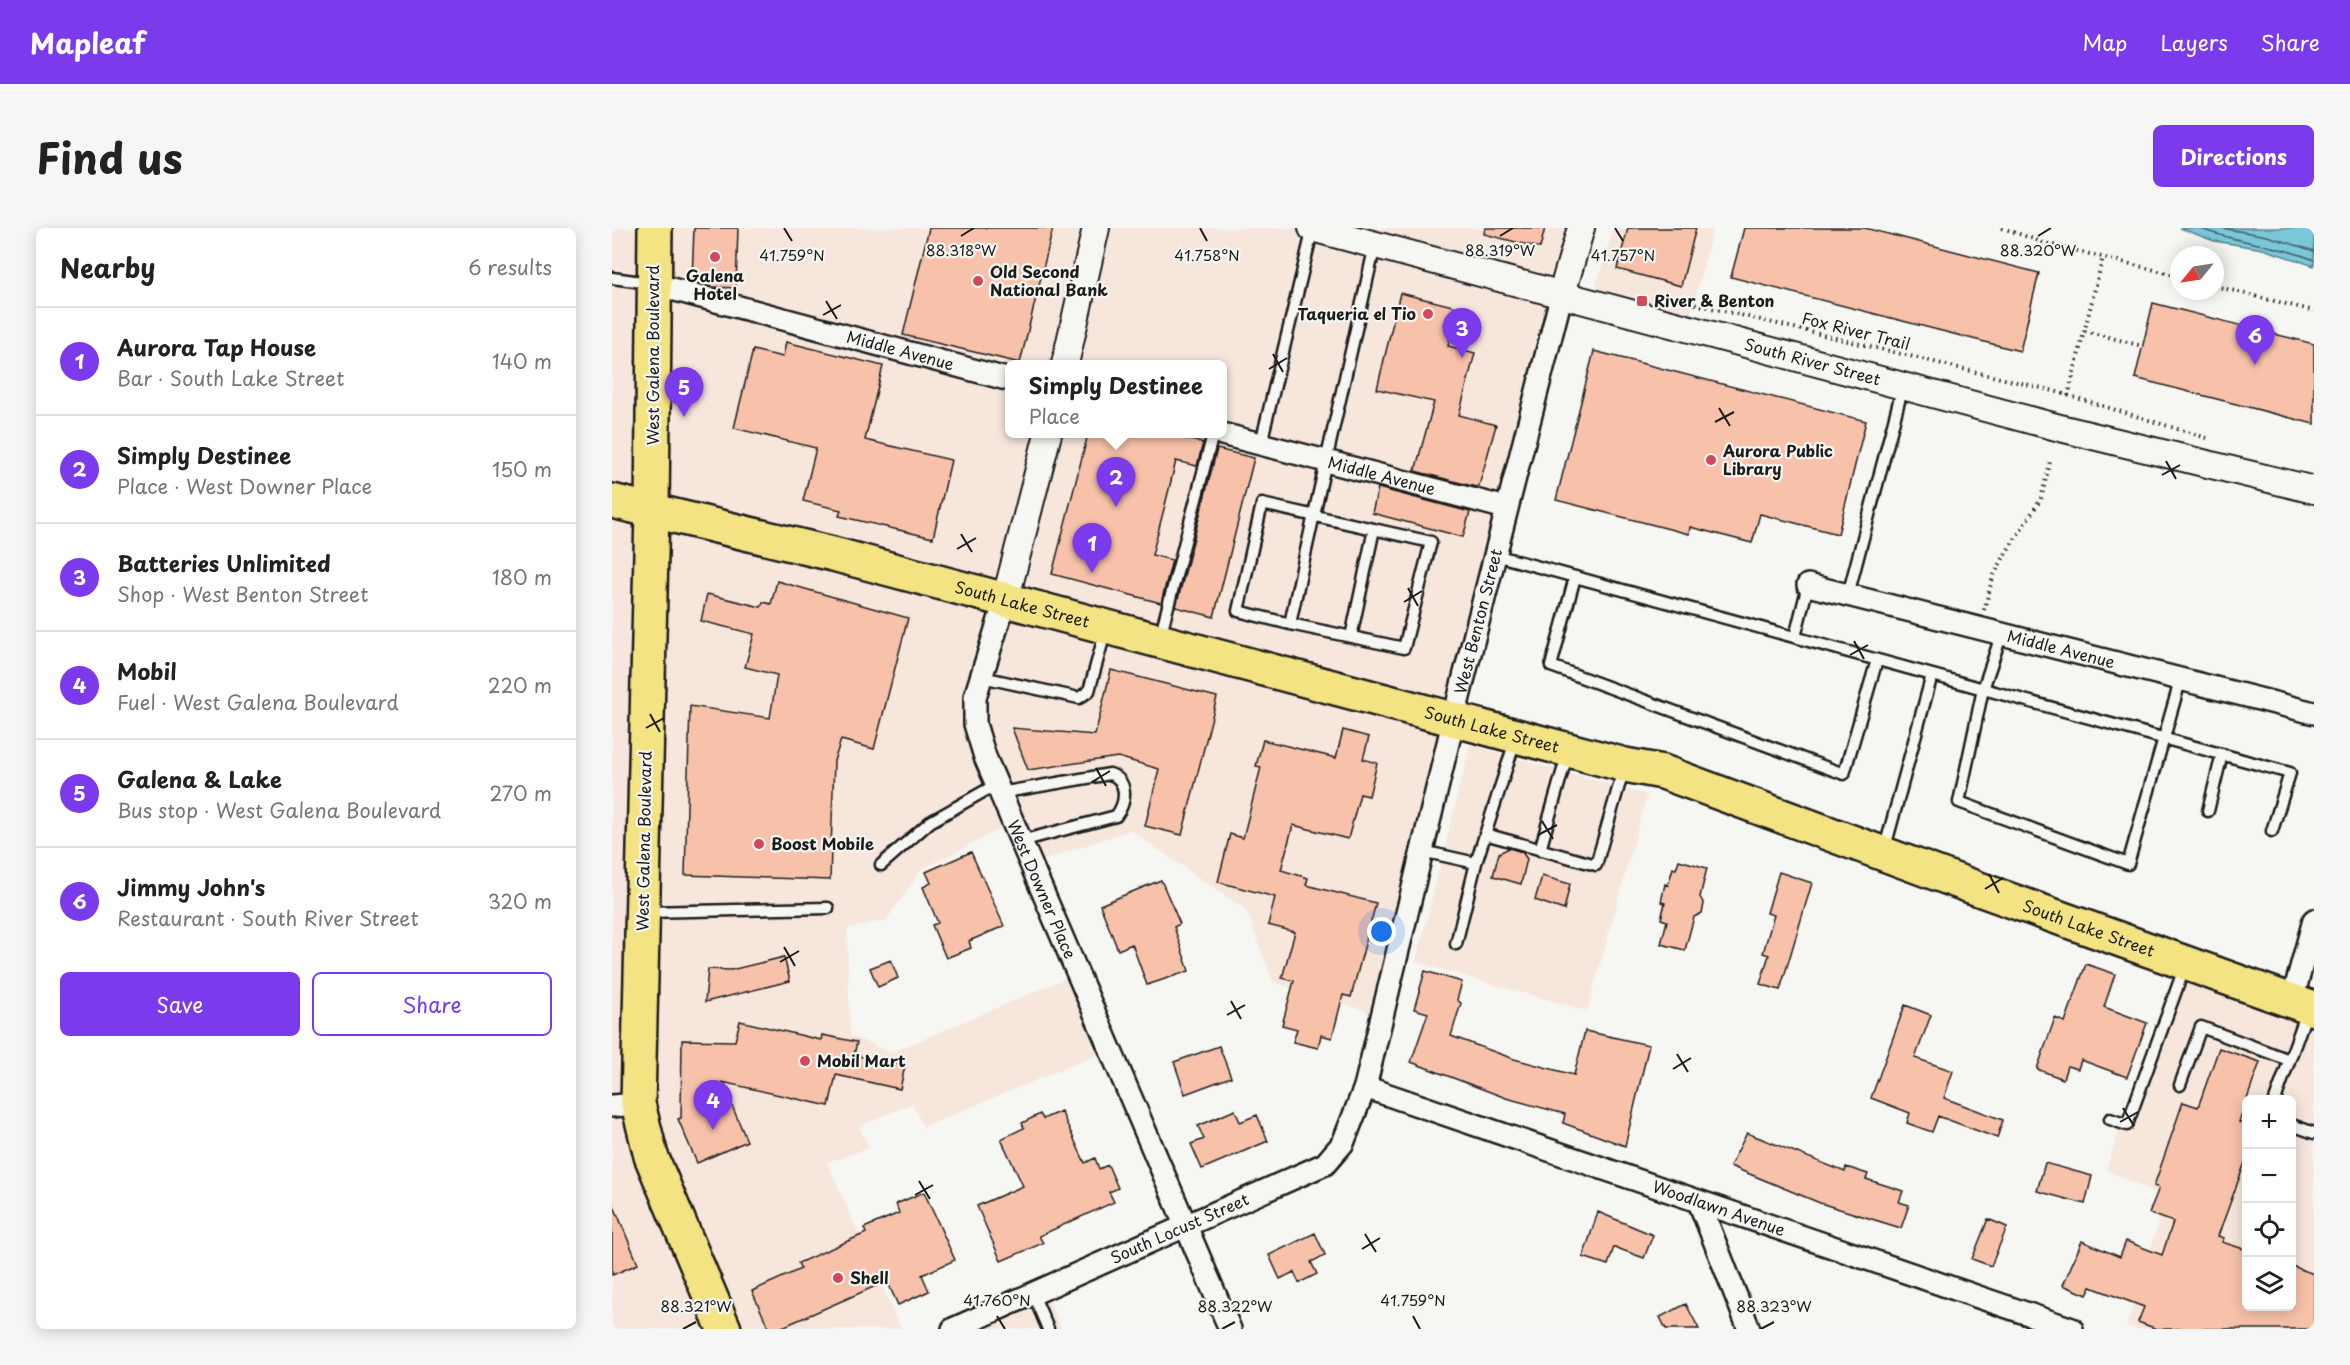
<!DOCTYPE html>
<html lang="en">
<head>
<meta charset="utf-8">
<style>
	:root { --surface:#fff; --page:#f6f6f6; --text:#222; --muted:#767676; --line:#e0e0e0; --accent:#7c3aed }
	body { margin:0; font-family:"Playpen Sans",sans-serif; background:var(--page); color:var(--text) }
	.controls { position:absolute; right:18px; bottom:18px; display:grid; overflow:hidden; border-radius:9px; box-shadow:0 3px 15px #0003 }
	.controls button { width:54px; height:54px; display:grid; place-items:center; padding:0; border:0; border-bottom:2px solid var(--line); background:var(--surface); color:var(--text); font:30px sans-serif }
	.compass { position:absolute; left:1558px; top:18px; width:54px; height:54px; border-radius:50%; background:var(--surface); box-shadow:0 3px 15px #0003; rotate:240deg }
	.you { position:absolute; left:770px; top:704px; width:21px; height:21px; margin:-15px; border:4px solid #fff; border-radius:50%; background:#1a73e8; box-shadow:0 0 0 9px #1a73e833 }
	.badge { display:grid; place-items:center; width:39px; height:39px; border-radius:50%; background:var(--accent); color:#fff; font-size:20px; font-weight:700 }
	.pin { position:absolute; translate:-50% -50px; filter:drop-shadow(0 2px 3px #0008) }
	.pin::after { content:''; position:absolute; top:32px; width:21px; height:18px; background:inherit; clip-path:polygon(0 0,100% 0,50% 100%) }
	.popup { position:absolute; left:393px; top:132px; width:222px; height:78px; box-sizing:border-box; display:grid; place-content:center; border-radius:9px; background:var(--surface); filter:drop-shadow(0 2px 4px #0005); font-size:20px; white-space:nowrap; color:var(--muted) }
	.popup b { font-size:22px; color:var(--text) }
	.popup::after { content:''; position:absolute; left:50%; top:100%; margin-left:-12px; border:12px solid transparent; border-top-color:var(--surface) }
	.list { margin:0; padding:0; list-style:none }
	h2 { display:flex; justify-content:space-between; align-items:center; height:78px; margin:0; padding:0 24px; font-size:26px }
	h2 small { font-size:20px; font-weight:400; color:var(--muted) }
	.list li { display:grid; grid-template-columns:39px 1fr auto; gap:18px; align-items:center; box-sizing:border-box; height:108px; padding:0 24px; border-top:2px solid var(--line) }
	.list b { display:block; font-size:22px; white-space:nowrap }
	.list p { margin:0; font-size:20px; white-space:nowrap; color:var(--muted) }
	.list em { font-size:20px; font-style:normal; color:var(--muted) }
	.actions { display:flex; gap:12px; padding:18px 24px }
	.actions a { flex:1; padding:14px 0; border:2px solid var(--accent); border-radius:9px; text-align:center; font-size:21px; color:var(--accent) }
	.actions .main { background:var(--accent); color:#fff }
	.icon { flex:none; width:33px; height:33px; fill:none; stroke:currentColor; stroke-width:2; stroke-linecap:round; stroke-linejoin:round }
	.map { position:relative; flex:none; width:1702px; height:1101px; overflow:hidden; border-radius:9px }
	header { display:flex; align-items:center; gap:36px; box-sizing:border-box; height:84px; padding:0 30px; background:var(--accent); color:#fff }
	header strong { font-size:28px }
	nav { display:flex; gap:33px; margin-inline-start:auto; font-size:21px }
	.intro { display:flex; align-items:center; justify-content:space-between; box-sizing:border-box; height:144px; padding:0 36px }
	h1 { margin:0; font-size:42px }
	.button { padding:15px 27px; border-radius:9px; background:var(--accent); color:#fff; font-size:21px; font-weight:700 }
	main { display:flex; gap:36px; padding:0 36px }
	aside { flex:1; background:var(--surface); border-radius:9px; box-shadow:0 3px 15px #0003 }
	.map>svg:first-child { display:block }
	.built { fill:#f7e6dc; fill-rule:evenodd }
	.water { fill:#7ac7d9; stroke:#54838d; stroke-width:1.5 }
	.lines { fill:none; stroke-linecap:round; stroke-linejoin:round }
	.shore { stroke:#426068; stroke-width:1.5 }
	.building { fill:#f8c2aa; stroke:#1c1c1c; stroke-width:1.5 }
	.service-casing { stroke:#1c1c1c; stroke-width:15 }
	.minor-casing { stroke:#1c1c1c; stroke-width:26 }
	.tertiary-casing { stroke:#1c1c1c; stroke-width:30 }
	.primary-casing { stroke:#1c1c1c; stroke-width:38 }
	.path { stroke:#1c1c1c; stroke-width:4; stroke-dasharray:1.5 4.5; stroke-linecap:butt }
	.service { stroke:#f6f6f2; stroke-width:10 }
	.minor { stroke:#f6f6f2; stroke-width:21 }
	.tertiary { stroke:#f6f6f2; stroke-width:26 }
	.primary { stroke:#f4e382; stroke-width:33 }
	.ticks { fill:none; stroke:#1c1c1c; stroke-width:2 }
	.poi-dot { fill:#d1495b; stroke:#f6f6f2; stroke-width:2 }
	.labels { text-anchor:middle; stroke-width:4.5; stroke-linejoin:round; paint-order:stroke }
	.poi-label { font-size:16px; font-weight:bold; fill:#1c1c1c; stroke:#f6f6f2; text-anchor:start }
	.street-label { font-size:16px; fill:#1c1c1c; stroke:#f6f6f2 }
	.ticks-label { font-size:15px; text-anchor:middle; fill:#1c1c1c; stroke:#f6f6f2; stroke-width:4.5; stroke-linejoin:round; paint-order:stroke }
</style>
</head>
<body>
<header>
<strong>Mapleaf</strong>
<nav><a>Map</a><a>Layers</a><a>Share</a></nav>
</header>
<div class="intro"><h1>Find us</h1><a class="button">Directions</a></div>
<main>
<aside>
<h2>Nearby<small>6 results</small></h2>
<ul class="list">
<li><span class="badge">1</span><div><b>Aurora Tap House</b><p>Bar · South Lake Street</p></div><em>140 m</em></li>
<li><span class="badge">2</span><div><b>Simply Destinee</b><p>Place · West Downer Place</p></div><em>150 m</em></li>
<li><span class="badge">3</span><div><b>Batteries Unlimited</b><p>Shop · West Benton Street</p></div><em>180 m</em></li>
<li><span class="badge">4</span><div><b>Mobil</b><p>Fuel · West Galena Boulevard</p></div><em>220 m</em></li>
<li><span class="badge">5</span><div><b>Galena &amp; Lake</b><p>Bus stop · West Galena Boulevard</p></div><em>270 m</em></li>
<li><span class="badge">6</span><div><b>Jimmy John's</b><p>Restaurant · South River Street</p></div><em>320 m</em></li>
</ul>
<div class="actions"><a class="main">Save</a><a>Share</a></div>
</aside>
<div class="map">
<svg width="1702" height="1101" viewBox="0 0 1702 1101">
	<rect width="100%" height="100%" fill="#f6f6f2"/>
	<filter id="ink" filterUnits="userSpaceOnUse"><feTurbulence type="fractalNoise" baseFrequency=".0167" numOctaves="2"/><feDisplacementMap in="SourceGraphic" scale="12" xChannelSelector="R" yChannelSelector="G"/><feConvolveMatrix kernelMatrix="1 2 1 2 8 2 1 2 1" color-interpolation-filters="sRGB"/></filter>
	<g filter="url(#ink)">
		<path class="built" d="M0,0H968L764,786L661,754L634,682L518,602L414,638L397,597L310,641L274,692L235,701L238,807L279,825L462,747L494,823L311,899L300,875L247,899L257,920L215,934L289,1101H0ZM398,136H610V206H398Z
			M1001,0H1101L1078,89L983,64Z
			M858,517L1035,567L975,783L804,734Z
			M1561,746L1702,798V1101H1523L1515,1098L1554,969L1494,942ZM1634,872H1680V1078H1634Z
			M430,1056L449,1101H326Z"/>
		<path class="water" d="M1568,0H1702V38L1651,21L1602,13Z"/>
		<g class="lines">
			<path class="shore" d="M1587,0C1623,15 1665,16 1702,32
				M1609,0L1655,8L1702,23"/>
		</g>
		<path class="building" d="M82,0H126L124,60L100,59L80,53Z
			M317,0H441L408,135L291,107Z
			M873,0H933L928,20L872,6Z
			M1016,0H1084L1069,58L1005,41Z
			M1132,0H1253L1427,45L1408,123L1119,49Z
			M788,65L845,79L836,118L863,125L847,187L884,197L867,258L864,259L803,243L822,174L765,161Z
			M1541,75L1702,116V196L1523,150Z
			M174,114L271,138L253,212L339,232L321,310L227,288L229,282L191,273L204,220L122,200L141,122L171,129Z
			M982,123L1254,193L1226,306L1148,286L1140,315L1078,299L1077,306L944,272Z
			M476,206H555L591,215L585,238L564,233L553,277L540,327L560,332L549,375L440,346Z
			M605,221L642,230L602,389L564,379Z
			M766,260L858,284L851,309L760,285Z
			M165,353L296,390L262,521L229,512L222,533L218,652L73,647L78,478L158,490L165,447L133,439L142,406L89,393L95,366L149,379L151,374L159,376Z
			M499,442L605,469L570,607L533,598L547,541L506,529L416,542L400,500L483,507Z
			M731,502L757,509L751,531L765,535L757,568L748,566L736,611L681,597L669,642L696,650L694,657L764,675L739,769L731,767L720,810L709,807L706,820L681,814L685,801L670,797L682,753L670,750L683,704L656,697L663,669L606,654L618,606L631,610L649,539L644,538L651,512L724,530Z
			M897,620L910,624L915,631L909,656L881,648L887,625Z
			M359,624L392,698L357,713L359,720L334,730L320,697L326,695L311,659L319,655L314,644Z
			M1067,632L1095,640L1088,669L1092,676L1090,685L1082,689L1073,722L1049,716L1055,693L1049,691L1053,675L1049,674L1053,656L1056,657L1061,640L1064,641Z
			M1167,644L1200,655L1168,762L1148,756L1157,727L1151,725L1162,687L1155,685Z
			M930,648L958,656L952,682L923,672Z
			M549,652L568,696L562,699L577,743L535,757L520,716L506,722L488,677Z
			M172,729L178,753L93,774L96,741L119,742Z
			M279,732L286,750L266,759L258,740Z
			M1474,736L1503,746L1492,779L1535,795L1515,849L1469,832L1466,841L1455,838L1451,851L1425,841L1443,790L1453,794Z
			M813,743L850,754L845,772L849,775L839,808L902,831L962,847L973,803L1037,817L1013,918L951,895L953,886L894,870L799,834L816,785L802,781Z
			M1293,777L1319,787L1303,830L1341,843L1332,870L1391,892L1385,910L1326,888L1320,904L1295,895L1298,885L1259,870Z
			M128,793L209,812L210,807L245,814L242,827L293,838L288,861L224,847L217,878L110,854L135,913L85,935L66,891L69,890L70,812L123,813Z
			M607,818L619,849L573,866L562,834Z
			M1607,820L1648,834L1627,894L1635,897V929L1606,1008L1612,1010L1610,1014L1635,1022V1078H1680V1038L1702,1046V1101H1545L1526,1094L1532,1079L1479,1059L1475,1067L1451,1057L1470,1013L1508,1029L1514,1013L1550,1027L1561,994L1537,985L1547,960L1542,958L1571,874L1586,879Z
			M623,882L628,894L645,887L656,913L590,941L579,916L592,911L586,898Z
			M449,883L473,935L483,930L487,941L496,937L506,960L497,964L502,974L427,1008L431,1015L389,1033L365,978L411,958L389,911L412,900L410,895L428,886L431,891Z
			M1135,905L1233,944L1234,939L1256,946L1254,951L1291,963L1287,974L1297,977L1289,1000L1208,975L1118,938Z
			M1433,935L1480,948L1473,976L1425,963Z
			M312,964L343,1032L310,1047L317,1063L286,1077L275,1053L166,1101H157L140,1063L189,1041L186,1035L254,1005L252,1000L287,985L284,976Z
			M0,973L26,1036L0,1047Z
			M986,984L1041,1007L1032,1030L1002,1019L996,1037L971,1029Z
			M1376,991L1395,999L1379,1038L1360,1031Z
			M703,1005L713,1027L699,1034L705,1046L687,1055L682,1044L668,1051L657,1027Z
			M1074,1076L1087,1101H1054L1048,1089Z"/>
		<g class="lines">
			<defs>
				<path id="service" d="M0,50L38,55
					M649,215L701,0
					M883,327L1678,545L1660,603
					M963,349L939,438L1232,546L1265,432
					M1236,367L1291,158
					M678,396L626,383L650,276L819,314L792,420L678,396C705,269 735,143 763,17
					M1390,405L1371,461L1347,574L1516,636L1569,450
					M548,409L601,206
					M739,409L762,301
					M1183,409L1196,357
					M370,449L467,470L477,463L494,401
					M388,565L498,546C516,552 515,574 504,588L409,613
					M1596,583L1610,526
					M873,606L984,637L1012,540
					M928,622L956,524
					M810,623L864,635L844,716
					M1272,623L1320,447
					M864,635L903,513
					M269,637L318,594L385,556
					M34,684L216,680
					M1568,857L1589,799L1677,832
					M1663,872L1696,781
					M1498,891L1515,897L1573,738
					M1680,897L1702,905
					M421,1066L436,1101"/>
				<g id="minor">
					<path id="s1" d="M41,56L398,152"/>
					<path id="s2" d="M610,206L894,280"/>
					<path id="s3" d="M1196,357L1702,485"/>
					<path id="s4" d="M393,373L363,469V496L373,529L618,1101"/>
					<path d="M1680,773L1702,692"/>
					<path id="s5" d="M753,859L1460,1101"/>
					<path d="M0,878L26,876"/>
					<path d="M1087,974L1137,1101"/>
					<path id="s6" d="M341,1101L713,936L731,915L753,859L850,457L950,65"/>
				</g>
				<g id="tertiary">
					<path id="s7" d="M700,0L1448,200L1702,262"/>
					<path d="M950,65L969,0"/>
					<path d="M453,136L484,0"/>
					<path d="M393,373L436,206"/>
				</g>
				<g id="primary">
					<path d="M43,0L40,282L26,876L39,928L112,1101"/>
					<path id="s8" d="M0,273L221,326L1013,537L1051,544L1353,656L1702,781"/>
				</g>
			</defs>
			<use href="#service" class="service-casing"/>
			<use href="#minor" class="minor-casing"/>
			<use href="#tertiary" class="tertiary-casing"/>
			<use href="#primary" class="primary-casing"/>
			<path class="path" d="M1390,0L1433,15L1567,48
				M1603,58L1702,83
				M1083,76L1442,163L1595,210
				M1473,103L1530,118
				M1456,168L1491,29
				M1372,382L1381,349L1395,323L1429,271L1439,230"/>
			<use href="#service" class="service"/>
			<use href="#minor" class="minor"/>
			<use href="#tertiary" class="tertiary"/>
			<use href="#primary" class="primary"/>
		</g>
	</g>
	<path class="ticks" d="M172,0L180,13M588,0L595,13M1003,0L1011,13M349,8L362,0M888,8L901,0M1426,8L1439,0M214,73L225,91M211,87L229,77M661,126L671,144M657,141L675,130M1107,180L1118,198M1103,194L1122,184M1554,233L1564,251M1550,247L1568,237M349,306L360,324M345,321L364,310M796,360L806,378M792,374L810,363M1242,413L1252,431M1238,427L1256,417M38,486L48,504M34,500L52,490M484,540L494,558M480,554L498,543M930,593L941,611M926,607L945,597M1377,646L1387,665M1373,661L1391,650M172,719L183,738M168,734L187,723M619,773L629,791M615,787L633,777M1065,826L1076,844M1061,841L1079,830M1511,880L1522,898M1508,894L1526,884M307,953L318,971M303,967L321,957M753,1006L764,1024M750,1021L768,1010M385,1088L393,1101M801,1088L808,1101M71,1101L84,1094M610,1101L623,1094M1149,1101L1162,1094"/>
	<g class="poi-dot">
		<circle cx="103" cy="29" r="6"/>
		<circle cx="366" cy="53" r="6"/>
		<rect x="1024" y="67" width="12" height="12" rx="3"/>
		<circle cx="816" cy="86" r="6"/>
		<circle cx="1099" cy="232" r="6"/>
		<circle cx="147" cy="616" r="6"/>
		<circle cx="193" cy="833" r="6"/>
		<circle cx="226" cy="1050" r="6"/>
	</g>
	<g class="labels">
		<g class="poi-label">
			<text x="378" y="50">Old Second<tspan x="378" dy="18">National Bank</tspan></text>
			<text x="103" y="54" text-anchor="middle">Galena<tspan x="103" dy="18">Hotel</tspan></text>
			<text x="1042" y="79">River &amp; Benton</text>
			<text x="804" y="92" text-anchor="end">Taqueria el Tio</text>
			<text x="1111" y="229">Aurora Public<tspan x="1111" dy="18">Library</tspan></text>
			<text x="159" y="622">Boost Mobile</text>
			<text x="205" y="839">Mobil Mart</text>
			<text x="238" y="1056">Shell</text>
		</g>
		<g class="street-label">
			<text transform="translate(1244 103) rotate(14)" y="6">Fox River Trail</text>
			<text dy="6" stroke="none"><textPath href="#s1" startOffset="256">Middle Avenue</textPath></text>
			<text transform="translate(41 127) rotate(-90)" y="6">West Galena Boulevard</text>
			<text dy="6" stroke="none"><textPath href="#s7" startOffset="518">South River Street</textPath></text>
			<text dy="6" stroke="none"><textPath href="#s2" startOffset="165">Middle Avenue</textPath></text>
			<text dy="6" stroke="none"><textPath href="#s8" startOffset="423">South Lake Street</textPath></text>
			<text dy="6" stroke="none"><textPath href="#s6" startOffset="974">West Benton Street</textPath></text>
			<text dy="6" stroke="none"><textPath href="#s3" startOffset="261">Middle Avenue</textPath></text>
			<text dy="6" stroke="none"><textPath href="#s8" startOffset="909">South Lake Street</textPath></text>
			<text transform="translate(32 613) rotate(-89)" y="6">West Galena Boulevard</text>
			<text dy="6" stroke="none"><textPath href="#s4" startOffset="306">West Downer Place</textPath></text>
			<text dy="6" stroke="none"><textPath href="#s8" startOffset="1539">South Lake Street</textPath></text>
			<text dy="6" stroke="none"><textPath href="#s5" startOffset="374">Woodlawn Avenue</textPath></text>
			<text dy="6" stroke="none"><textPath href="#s6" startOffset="248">South Locust Street</textPath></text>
		</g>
	</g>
	<g class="ticks-label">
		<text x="888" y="28">88.319°W</text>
		<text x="1426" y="28">88.320°W</text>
		<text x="349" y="28">88.318°W</text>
		<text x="180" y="33">41.759°N</text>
		<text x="595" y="33">41.758°N</text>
		<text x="1011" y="33">41.757°N</text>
		<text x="385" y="1078">41.760°N</text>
		<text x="801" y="1078">41.759°N</text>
		<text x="84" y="1084">88.321°W</text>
		<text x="623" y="1084">88.322°W</text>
		<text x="1162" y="1084">88.323°W</text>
	</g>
</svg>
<div class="controls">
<button>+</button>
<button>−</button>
<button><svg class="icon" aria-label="locate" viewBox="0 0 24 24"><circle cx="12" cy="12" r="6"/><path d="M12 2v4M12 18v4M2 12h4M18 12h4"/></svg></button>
<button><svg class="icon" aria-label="layers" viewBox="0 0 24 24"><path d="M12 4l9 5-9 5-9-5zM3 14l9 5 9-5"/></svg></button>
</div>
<svg class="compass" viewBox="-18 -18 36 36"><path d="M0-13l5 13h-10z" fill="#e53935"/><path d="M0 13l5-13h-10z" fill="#767676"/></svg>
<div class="you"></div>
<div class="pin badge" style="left:480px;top:345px">1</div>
<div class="pin badge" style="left:504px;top:279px">2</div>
<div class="popup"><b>Simply Destinee</b>Place</div>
<div class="pin badge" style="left:850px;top:130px">3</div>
<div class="pin badge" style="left:101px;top:902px">4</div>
<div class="pin badge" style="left:72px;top:189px">5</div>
<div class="pin badge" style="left:1643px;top:137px">6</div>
</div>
</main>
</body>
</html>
